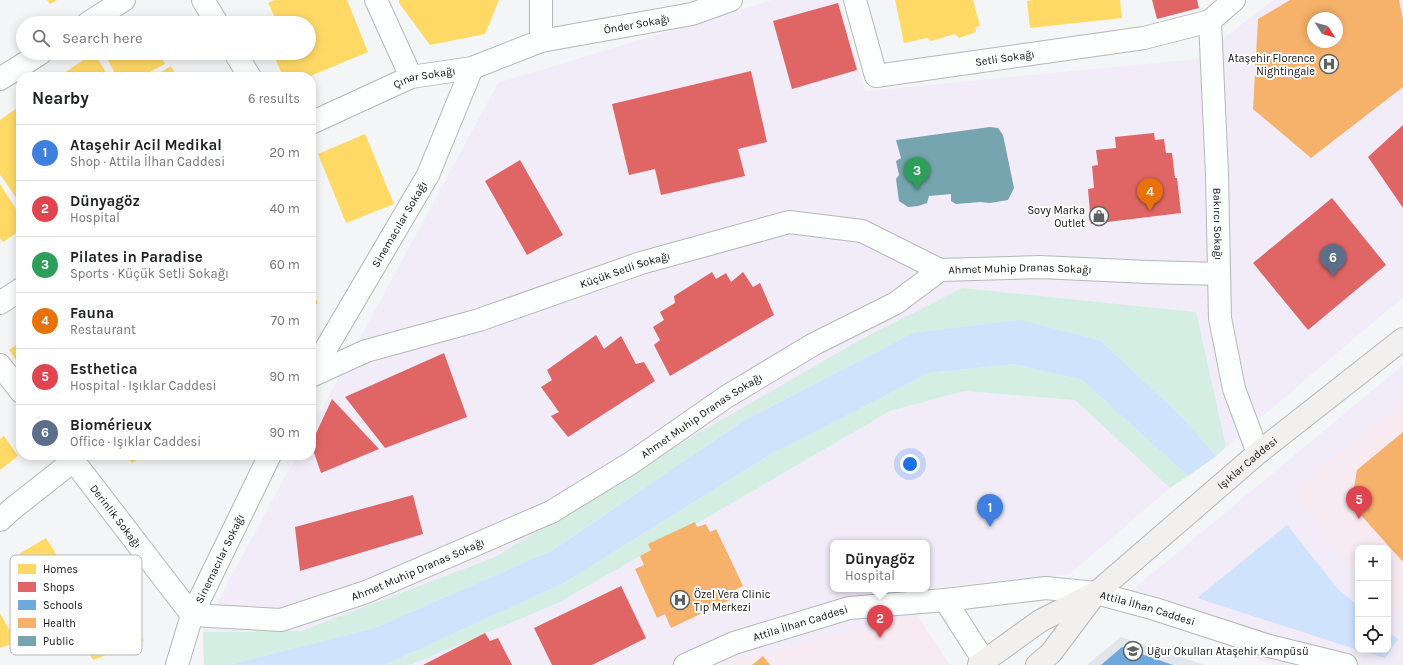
<!DOCTYPE html>
<html lang="en">
<head>
<meta charset="utf-8">
<style>
	:root { --surface:#fff; --page:#f2f2f2; --text:#202124; --muted:#757577; --line:#e0e0e0; --accent:#b45309 }
	body { margin:0; font-family:Karla,sans-serif; background:var(--page); color:var(--text) }
	.controls { position:absolute; right:12px; bottom:12px; display:grid; overflow:hidden; border-radius:8px; box-shadow:0 2px 10px #0003 }
	.controls button { width:36px; height:36px; display:grid; place-items:center; padding:0; border:0; border-bottom:1px solid var(--line); background:var(--surface); color:var(--text); font:20px sans-serif }
	.compass { position:absolute; left:1307px; top:12px; width:36px; height:36px; border-radius:50%; background:var(--surface); box-shadow:0 2px 10px #0003; rotate:126deg }
	.you { position:absolute; left:910px; top:464px; width:14px; height:14px; margin:-10px; border:3px solid #fff; border-radius:50%; background:#1a73e8; box-shadow:0 0 0 6px #1a73e833 }
	.badge { display:grid; place-items:center; width:26px; height:26px; border-radius:50%; background:var(--accent); color:#fff; font-size:13px; font-weight:700 }
	.pin { position:absolute; translate:-50% -33px; filter:drop-shadow(0 1px 2px #0008) }
	.pin::after { content:''; position:absolute; top:21px; width:14px; height:12px; background:inherit; clip-path:polygon(0 0,100% 0,50% 100%) }
	.popup { position:absolute; left:830px; top:540px; width:100px; height:52px; box-sizing:border-box; display:grid; place-content:center; border-radius:8px; background:var(--surface); filter:drop-shadow(0 1px 3px #0005); font-size:13px; white-space:nowrap; color:var(--muted) }
	.popup b { font-size:15px; color:var(--text) }
	.popup::after { content:''; position:absolute; left:50%; top:100%; margin-left:-8px; border:8px solid transparent; border-top-color:var(--surface) }
	.list { margin:0; padding:0; list-style:none }
	h2 { display:flex; justify-content:space-between; align-items:center; height:52px; margin:0; padding:0 16px; font-size:17px }
	h2 small { font-size:13px; font-weight:400; color:var(--muted) }
	.list li { display:grid; grid-template-columns:26px 1fr auto; gap:12px; align-items:center; box-sizing:border-box; height:56px; padding:0 16px; border-top:1px solid var(--line) }
	.list b { display:block; font-size:15px; white-space:nowrap }
	.list p { margin:0; font-size:13px; white-space:nowrap; color:var(--muted) }
	.list em { font-size:13px; font-style:normal; color:var(--muted) }
	.icon { flex:none; width:22px; height:22px; fill:none; stroke:currentColor; stroke-width:2; stroke-linecap:round; stroke-linejoin:round }
	.map { position:relative; flex:none; width:1403px; height:665px; overflow:hidden }
	.search { position:absolute; background:var(--surface); box-shadow:0 2px 10px #0003; left:16px; top:16px; width:300px; height:44px; display:flex; align-items:center; gap:10px; box-sizing:border-box; padding:0 14px; border-radius:22px; color:var(--muted); font-size:15px }
	.panel { position:absolute; background:var(--surface); box-shadow:0 2px 10px #0003; left:16px; top:72px; width:300px; height:388px; border-radius:16px }
	.map>svg:first-child { display:block }
	.commercial { fill:#f1ecf8; fill-rule:evenodd }
	.built { fill:#e1e5ec }
	.medical { fill:#f7ebf1 }
	.green { fill:#d4eee3 }
	.water { fill:#cfe3fd }
	.homes { fill:#ffd966 }
	.shops { fill:#e06666 }
	.schools { fill:#6fa8dc }
	.health { fill:#f6b26b; fill-rule:evenodd }
	.public { fill:#76a5af }
	.lines { fill:none; stroke-linecap:round; stroke-linejoin:round }
	.street-casing { stroke:#b5b7b9; stroke-width:24 }
	.secondary-casing { stroke:#b5b7b9; stroke-width:24 }
	.street { stroke:#fdfefe; stroke-width:22 }
	.secondary { stroke:#f2f0ee; stroke-width:22 }
	.labels { text-anchor:middle; stroke-width:4; stroke-linejoin:round; paint-order:stroke }
	.street-label { font-size:11px; fill:#0f1011; stroke:#fff }
	.poi-label { font-size:11px; fill:#0f1011; stroke:#fff; text-anchor:end }
	.key { fill:#fff; stroke:#b7b7b8; stroke-width:1 }
	.key-label { font-size:11px; fill:#0f1011 }
</style>
</head>
<body>
<div class="map">
<svg width="1403" height="665" viewBox="0 0 1403 665">
	<rect width="100%" height="100%" fill="#f3f5f7"/>
	<path class="commercial" d="M772,0H838L865,91L1197,59L1273,0H1403V297L1226,447L1196,312L962,288L681,443L495,557L301,631L203,632L231,577L297,455H311V429L498,83ZM1313,18H1337V42H1313Z
		M1403,365V665H1272L1119,601ZM1358,548H1388V650H1358Z
		M964,391L1075,400L1170,488L1070,574L927,588V543H833V589H921L917,615L737,661L729,665H410L558,603L696,524L890,411Z"/>
	<path class="built" d="M1121,637L1205,665H1087Z"/>
	<path class="medical" d="M1403,400V612L1388,599V548H1358V574L1349,566L1295,490Z
		M917,615L950,665H729L737,661Z"/>
	<path class="green" d="M962,288L1196,312L1226,447L1216,456L1182,417L1101,341L913,333L743,421L553,550L374,628L229,665H204L203,632L301,631L495,557L681,443L860,340Z
		M1014,364L1082,380L1188,476L1170,488L1075,400L964,391L890,411L696,524L558,603L410,665H385L564,583L766,457L929,373Z"/>
	<path class="water" d="M1020,320L1101,341L1182,417L1216,456L1188,476L1082,380L1014,364L929,373L766,457L564,583L385,665H229L374,628L553,550L743,421L913,333Z
		M1287,525L1338,589L1358,606V650L1197,598Z
		M1388,631L1398,639L1385,658L1358,650H1388Z"/>
	<path class="homes" d="M47,0H57L50,4Z
		M275,0H347L368,52L308,77H283L273,53H309V23H269L276,20L268,3Z
		M399,0H499L485,34L430,45L399,3Z
		M895,0H973L980,26L975,27L976,32L959,38L955,34L931,41L927,38L904,43Z
		M1033,0H1120L1122,18L1030,28L1027,1Z
		M94,53L109,77H58Z
		M104,53H159L165,64L140,77H117Z
		M171,66L177,77H153Z
		M17,108L21,114V205L0,174V120Z
		M365,134L394,204L346,223L318,154Z
		M0,184L21,217V230L3,242L0,238Z
		M311,290L318,303L311,307Z
		M21,341V367L9,350Z
		M4,436L18,456L0,470V439Z
		M126,455H143L132,463Z
		M46,538L77,587L51,603L19,554Z
		M118,592L144,641L93,660L78,636Z
		M0,614L17,642L0,648Z"/>
	<path class="shops" d="M1152,0H1197L1199,8L1157,19Z
		M838,3L857,70L792,89L773,21Z
		M751,71L767,142L738,149L745,176L661,195L655,169L629,175L612,104Z
		M1403,125V208L1368,157Z
		M1154,133L1155,140L1164,139L1166,153H1172L1175,178H1177L1181,213L1091,224L1088,189L1094,188L1092,166L1098,165L1096,150L1116,148L1115,137Z
		M520,160L563,235L527,255L485,181Z
		M1332,198L1386,265L1308,330L1253,263Z
		M712,272L716,279L726,273L731,282L743,272L753,287L760,283L774,315L670,376L654,345L660,340L653,327L664,320L660,312L675,303L674,296Z
		M596,335L604,349L621,336L636,364L644,362L655,381L568,437L551,416L559,412L541,387L552,380L547,370Z
		M444,353L467,417L385,448L345,397Z
		M332,399L379,449L321,473L311,444Z
		M413,495L423,534L300,571L295,527Z
		M621,586L646,638L592,665H552L534,628Z
		M485,633L490,641L498,638L512,665H423Z"/>
	<path class="schools" d="M1122,647L1173,665H1101Z"/>
	<path class="health" d="M1290,0H1399L1403,20V87L1311,158L1253,109L1258,19ZM1313,18H1337V42H1313Z
		M1403,432V562L1351,504L1357,470Z
		M695,522L697,527L706,524L710,532L716,529L743,586L733,591L736,597L671,628L665,614L657,618L635,569L644,565L640,556L651,550L648,544Z
		M763,656L770,665H752Z"/>
	<path class="public" d="M990,127L998,128L1003,135L1014,188L1008,200L990,203L980,202L956,204L951,201V194L929,196L927,203L918,206L908,207L899,201L896,179L899,175L896,161L901,158L896,140Z"/>
	<g class="lines">
		<defs>
			<g id="street">
				<path d="M203,0L217,23"/>
				<path d="M376,0L411,77"/>
				<path id="s1" d="M855,0L876,76L1144,38L1210,21"/>
				<path id="s2" d="M1234,0L1210,21L1217,174L1220,318L1234,389L1258,453"/>
				<path d="M88,23L124,0"/>
				<path d="M541,41V0"/>
				<path d="M235,53L250,77"/>
				<path d="M0,79L41,53"/>
				<path id="s3" d="M311,123L411,77L472,68L541,41L692,14L731,0"/>
				<path d="M0,303L21,289"/>
				<path d="M0,365L21,392"/>
				<path id="s4" d="M311,374L428,175L472,68"/>
				<path id="s5" d="M311,376L366,351L479,320L641,263L789,222L862,231L940,270"/>
				<path id="s6" d="M69,455L192,615L281,620L366,592L551,512L631,463L726,397L814,344L896,303L940,270L1040,267L1148,272L1219,274"/>
				<path d="M0,520L11,510L73,461"/>
				<path d="M945,600L984,661"/>
				<path id="s7" d="M177,665L192,615L270,455"/>
				<path id="s8" d="M685,665L734,643L849,608L945,600L1046,588L1096,593L1155,609L1269,646L1346,665"/>
			</g>
			<g id="secondary">
				<path d="M979,665L1040,621L1093,594"/>
				<path id="s9" d="M1037,665L1051,653L1096,593L1258,453L1403,339"/>
			</g>
		</defs>
		<use href="#street" class="street-casing"/>
		<use href="#secondary" class="secondary-casing"/>
		<use href="#street" class="street"/>
		<use href="#secondary" class="secondary"/>
	</g>
	<defs>
		<symbol id="hospital-ring" viewBox="-11 -11 22 22"><circle r="9.5" fill="#fff" stroke="#5f6062" stroke-width="1.5"/><path d="M-5-5h3v3.5h4V-5h3V5h-3V1.5h-4V5h-3Z" fill="#5f6062"/></symbol>
		<symbol id="shop-ring" viewBox="-11 -11 22 22"><circle r="9.5" fill="#fff" stroke="#5f6062" stroke-width="1.5"/><path d="M-5-2.5h2.3a2.7 3.5 0 0 1 5.4 0H5L5.5 6h-11ZM-1.5-2.5h3a1.5 2.3 0 0 0-3 0Z" fill="#5f6062"/></symbol>
		<symbol id="school-ring" viewBox="-11 -11 22 22"><circle r="9.5" fill="#fff" stroke="#5f6062" stroke-width="1.5"/><path d="M0-5L7-2L0 1L-7-2ZM-4 1L0 2.5L4 1V4Q0 6-4 4Z" fill="#5f6062"/></symbol>
	</defs>
	<g fill-rule="evenodd">
		<use href="#hospital-ring" x="1318" y="53" width="22" height="22"/>
		<use href="#shop-ring" x="1088" y="205" width="22" height="22"/>
		<use href="#hospital-ring" x="669" y="589" width="22" height="22"/>
		<use href="#school-ring" x="1122" y="640" width="22" height="22"/>
	</g>
	<g class="labels">
		<g class="street-label">
			<text dy="4" stroke="none"><textPath href="#s3" startOffset="343">Önder Sokağı</textPath></text>
			<text dy="4" stroke="none"><textPath href="#s1" startOffset="209">Setli Sokağı</textPath></text>
			<text dy="4" stroke="none"><textPath href="#s3" startOffset="123">Çınar Sokağı</textPath></text>
			<text dy="4" stroke="none"><textPath href="#s4" startOffset="174">Sinemacılar Sokağı</textPath></text>
			<text dy="4" stroke="none"><textPath href="#s2" startOffset="235">Bakırcı Sokağı</textPath></text>
			<text dy="4" stroke="none"><textPath href="#s5" startOffset="332">Küçük Setli Sokağı</textPath></text>
			<text dy="4" stroke="none"><textPath href="#s6" startOffset="1121">Ahmet Muhip Dranas Sokağı</textPath></text>
			<text dy="4" stroke="none"><textPath href="#s6" startOffset="761">Ahmet Muhip Dranas Sokağı</textPath></text>
			<text dy="4" stroke="none"><textPath href="#s9" startOffset="293">Işıklar Caddesi</textPath></text>
			<text dy="4" stroke="none"><textPath href="#s6" startOffset="77">Derinlik Sokağı</textPath></text>
			<text dy="4" stroke="none"><textPath href="#s7" startOffset="115">Sinemacılar Sokağı</textPath></text>
			<text dy="4" stroke="none"><textPath href="#s6" startOffset="437">Ahmet Muhip Dranas Sokağı</textPath></text>
			<text dy="4" stroke="none"><textPath href="#s8" startOffset="476">Attila İlhan Caddesi</textPath></text>
			<text dy="4" stroke="none"><textPath href="#s8" startOffset="123">Attila İlhan Caddesi</textPath></text>
		</g>
		<g class="poi-label">
			<text x="1315" y="62">Ataşehir Florence<tspan x="1315" dy="13">Nightingale</tspan></text>
			<text x="1085" y="214">Sovy Marka<tspan x="1085" dy="13">Outlet</tspan></text>
			<text x="694" y="598" text-anchor="start">Özel Vera Clinic<tspan x="694" dy="13">Tıp Merkezi</tspan></text>
			<text x="1147" y="655" text-anchor="start">Uğur Okulları Ataşehir Kampüsü</text>
		</g>
	</g>
	<rect x="10" y="555" width="132" height="100" rx="6" class="key"/>
	<rect x="18" y="564" width="18" height="10" fill="#ffd966"/>
	<rect x="18" y="582" width="18" height="10" fill="#e06666"/>
	<rect x="18" y="600" width="18" height="10" fill="#6fa8dc"/>
	<rect x="18" y="618" width="18" height="10" fill="#f6b26b"/>
	<rect x="18" y="636" width="18" height="10" fill="#76a5af"/>
	<g class="key-label">
		<text x="43" y="573">Homes</text>
		<text x="43" y="591">Shops</text>
		<text x="43" y="609">Schools</text>
		<text x="43" y="627">Health</text>
		<text x="43" y="645">Public</text>
	</g>
</svg>
<div class="controls">
<button>+</button>
<button>−</button>
<button><svg class="icon" aria-label="locate" viewBox="0 0 24 24"><circle cx="12" cy="12" r="6"/><path d="M12 2v4M12 18v4M2 12h4M18 12h4"/></svg></button>
</div>
<svg class="compass" viewBox="-18 -18 36 36"><path d="M0-13l5 13h-10z" fill="#e53935"/><path d="M0 13l5-13h-10z" fill="#757577"/></svg>
<div class="you"></div>
<div class="pin badge" style="left:990px;top:527px;background:#3f7fe0">1</div>
<div class="pin badge" style="left:880px;top:638px;background:#e0444e">2</div>
<div class="popup"><b>Dünyagöz</b>Hospital</div>
<div class="pin badge" style="left:917px;top:190px;background:#2e9e5b">3</div>
<div class="pin badge" style="left:1150px;top:211px;background:#e8710a">4</div>
<div class="pin badge" style="left:1359px;top:519px;background:#e0444e">5</div>
<div class="pin badge" style="left:1333px;top:277px;background:#5c6f8a">6</div>
<div class="search"><svg class="icon" aria-label="search" viewBox="0 0 24 24"><circle cx="10" cy="10" r="6"/><path d="M15 15l6 6"/></svg>Search here</div>
<section class="panel">
<h2>Nearby<small>6 results</small></h2>
<ul class="list">
<li><span class="badge" style="background:#3f7fe0">1</span><div><b>Ataşehir Acil Medikal</b><p>Shop · Attila İlhan Caddesi</p></div><em>20 m</em></li>
<li><span class="badge" style="background:#e0444e">2</span><div><b>Dünyagöz</b><p>Hospital</p></div><em>40 m</em></li>
<li><span class="badge" style="background:#2e9e5b">3</span><div><b>Pilates in Paradise</b><p>Sports · Küçük Setli Sokağı</p></div><em>60 m</em></li>
<li><span class="badge" style="background:#e8710a">4</span><div><b>Fauna</b><p>Restaurant</p></div><em>70 m</em></li>
<li><span class="badge" style="background:#e0444e">5</span><div><b>Esthetica</b><p>Hospital · Işıklar Caddesi</p></div><em>90 m</em></li>
<li><span class="badge" style="background:#5c6f8a">6</span><div><b>Biomérieux</b><p>Office · Işıklar Caddesi</p></div><em>90 m</em></li>
</ul>
</section>
</div>
</body>
</html>
